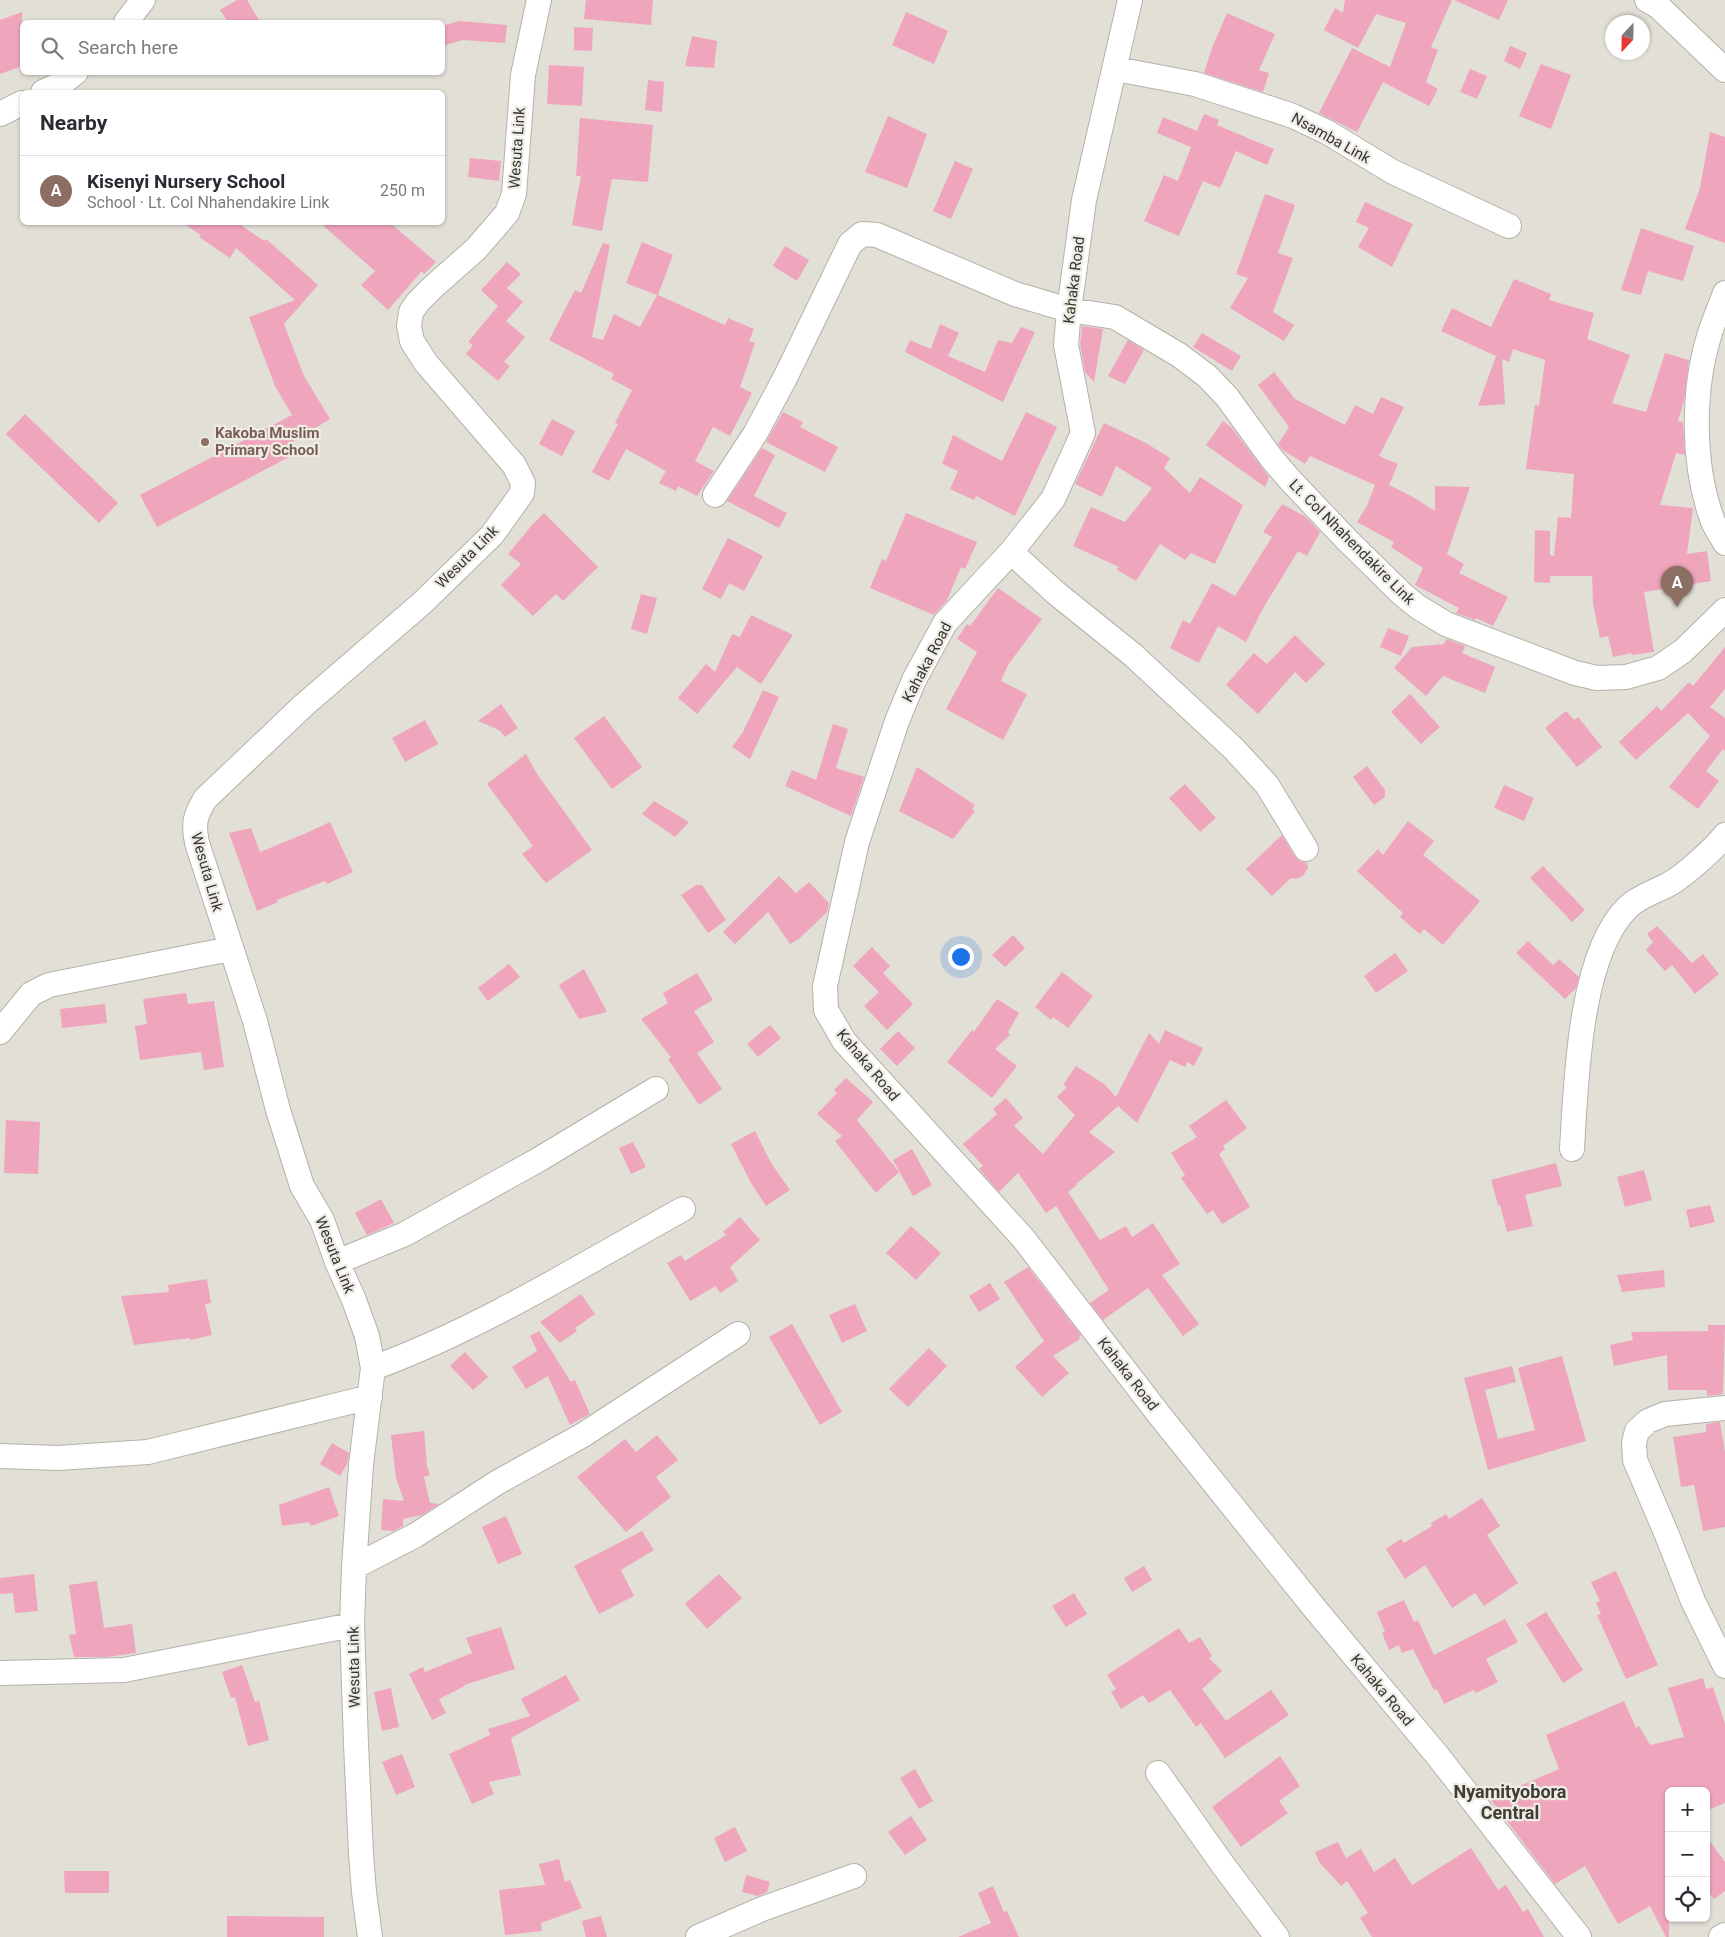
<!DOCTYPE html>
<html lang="en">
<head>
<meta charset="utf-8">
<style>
	:root { --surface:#fff; --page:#f2f2f3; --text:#2b2b33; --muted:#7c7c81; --line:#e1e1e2; --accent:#6d5425 }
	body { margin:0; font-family:Roboto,sans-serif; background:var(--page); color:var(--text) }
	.controls { position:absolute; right:15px; bottom:15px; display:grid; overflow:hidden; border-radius:8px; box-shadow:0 1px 4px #0004 }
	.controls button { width:45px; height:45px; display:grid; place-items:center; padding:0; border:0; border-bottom:1px solid var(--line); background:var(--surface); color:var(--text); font:25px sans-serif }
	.compass { position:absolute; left:1605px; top:15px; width:45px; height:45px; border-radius:50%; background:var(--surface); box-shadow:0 1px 4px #0004; rotate:202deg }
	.you { position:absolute; left:960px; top:956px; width:18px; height:18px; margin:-12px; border:4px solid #fff; border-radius:50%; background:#1a73e8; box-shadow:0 0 0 8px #1a73e833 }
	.badge { display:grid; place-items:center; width:32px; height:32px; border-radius:50%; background:var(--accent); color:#fff; font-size:16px; font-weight:700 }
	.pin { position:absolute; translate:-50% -41px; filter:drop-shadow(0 1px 2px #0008) }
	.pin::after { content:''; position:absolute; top:26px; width:18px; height:15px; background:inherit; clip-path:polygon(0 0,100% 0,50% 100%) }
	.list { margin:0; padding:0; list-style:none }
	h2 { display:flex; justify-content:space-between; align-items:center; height:65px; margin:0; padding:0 20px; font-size:21px }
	h2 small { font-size:16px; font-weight:400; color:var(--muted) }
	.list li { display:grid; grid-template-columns:32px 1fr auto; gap:15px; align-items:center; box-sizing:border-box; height:70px; padding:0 20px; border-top:1px solid var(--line) }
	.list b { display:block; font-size:19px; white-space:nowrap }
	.list p { margin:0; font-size:16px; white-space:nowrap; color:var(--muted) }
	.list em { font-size:16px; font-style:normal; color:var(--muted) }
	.icon { flex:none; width:28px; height:28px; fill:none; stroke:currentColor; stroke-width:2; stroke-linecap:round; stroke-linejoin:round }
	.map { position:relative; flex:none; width:1725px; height:1937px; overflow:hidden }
	.search { position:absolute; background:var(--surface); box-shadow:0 1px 4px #0004; left:20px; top:20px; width:425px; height:55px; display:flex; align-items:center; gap:12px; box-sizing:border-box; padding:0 18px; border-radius:8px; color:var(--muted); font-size:19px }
	.panel { position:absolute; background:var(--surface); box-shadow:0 1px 4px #0004; left:20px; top:90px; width:425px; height:135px; border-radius:8px }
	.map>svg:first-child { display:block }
	.building { fill:#efa6bd }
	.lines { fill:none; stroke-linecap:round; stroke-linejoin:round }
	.minor-casing { stroke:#b4b2aa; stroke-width:26 }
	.minor { stroke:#fff; stroke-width:24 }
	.education-dot { fill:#8d6e63; stroke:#eeece4; stroke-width:2 }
	.labels { text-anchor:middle; stroke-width:4.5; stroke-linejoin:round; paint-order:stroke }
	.street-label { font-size:15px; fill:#373633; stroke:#eeece4 }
	.education-label { font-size:15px; font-weight:bold; fill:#785e54; stroke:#eeece4; text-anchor:start }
	.quarter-label { font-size:18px; font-weight:bold; fill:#3d3c35; stroke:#eeece4 }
</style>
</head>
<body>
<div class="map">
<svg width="1725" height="1937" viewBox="0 0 1725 1937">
	<rect width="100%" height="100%" fill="#e1dfd6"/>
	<path class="building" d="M237,0H247L260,22H228L220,10Z
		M586,0H653L651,25L584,19Z
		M1345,0H1452L1431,47L1438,50L1426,82L1438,89L1429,106L1383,82L1357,132L1319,113L1352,48L1390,67L1406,23L1376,14L1358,48L1324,30L1335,8L1343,13Z
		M1454,0H1508L1499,20Z
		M22,12V66L0,74V20Z
		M906,12L948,31L934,64L892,45Z
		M1227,13L1275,34L1259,70L1269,73L1263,92L1204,73L1212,48Z
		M459,21L507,25L505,43L463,40L442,46V26Z
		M574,27L593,28L592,51L574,50Z
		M692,36L717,41L714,68L685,66Z
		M1510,46L1527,53L1520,69L1504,61Z
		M1541,64L1571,75L1551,129L1519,116Z
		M549,65L584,67L582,106L547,104Z
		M1470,69L1487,76L1477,99L1460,92Z
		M648,80L664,82L662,112L645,110Z
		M1204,114L1219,120L1217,125L1274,149L1267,165L1236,151L1220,188L1203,181L1179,236L1144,221L1164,175L1178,181L1191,147L1157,133L1163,117L1197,131Z
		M888,116L927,134L907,188L865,172Z
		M580,118L653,125L648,182L612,179L602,231L572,225L581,176H576Z
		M1710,132L1725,137V243L1685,229L1700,188Z
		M470,158L501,161L499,181L468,177Z
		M955,161L973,169L951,219L933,211Z
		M1265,194L1295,205L1278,253L1293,258L1273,312L1294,325L1284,341L1230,308L1248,278L1236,274Z
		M1365,202L1413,224L1392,267L1358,247L1369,228L1356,222Z
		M181,222H236L264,241L266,239L318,285L284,324L304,376L330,419L286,446L291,456L157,527L140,495L292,415L275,386L249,317L295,300L236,248L230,258L199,237L201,235Z
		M319,222H389L436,262L424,274L422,271L388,310L361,285L375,271Z
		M1641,228L1694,246L1683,281L1648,271L1641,295L1621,290Z
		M642,242L673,255L658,295L725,325L728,318L754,329L749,341L755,343L740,387L752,393L730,436L713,427L695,461L714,471L697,496L678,486L676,491L659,483L666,471L626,449L609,481L592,472L618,424L615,423L632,390L611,379L614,374L549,340L575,290L581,293L603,243L610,245L592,337L603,340L614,314L640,327L657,295L626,283Z
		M785,246L809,260L797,281L773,266Z
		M507,262L521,274L507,288L523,302L506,321L525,337L504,362L510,366L498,381L466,354L473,345L468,342L498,306L481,290Z
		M1514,279L1551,294L1549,300L1594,313L1587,339L1630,355L1612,403L1646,412L1665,353L1689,360L1684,401L1678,421L1683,422L1685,455L1676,453L1660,505L1693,508L1687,554L1707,551L1711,581L1644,592L1654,652L1632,655L1631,653L1613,657L1608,636L1600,638L1593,603L1592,576H1550V583L1534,582L1535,530L1550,531V555L1554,556L1558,517L1571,518L1574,474L1526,469L1535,405L1539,406L1545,360L1513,349L1509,362L1502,359L1505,404L1478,406L1496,356L1441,331L1452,308L1491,327Z
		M940,324L959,333L948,356L985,372L998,340L1012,343L1021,327L1035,332L1003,402L905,352L910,340L931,349Z
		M1082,326L1103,329L1094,382L1085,372L1080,344Z
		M1202,333L1241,356L1232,371L1193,347Z
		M1128,340L1144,350L1125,384L1108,376Z
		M1274,372L1295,399L1345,425L1355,405L1373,414L1381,397L1404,407L1379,456L1398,464L1389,485L1413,497L1435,511V486L1470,487L1447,554L1464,564L1459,573L1508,597L1493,626L1476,618L1475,620L1456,613L1459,608L1415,585L1423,568L1391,547L1394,542L1357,522L1367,506L1375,485L1310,456L1305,464L1283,450L1278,444L1289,427L1258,385Z
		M783,412L803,422L800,427L838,447L825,472L766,442Z
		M1026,412L1057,427L1015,516L976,496L974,500L950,489L958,471L942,464L953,435L1002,461Z
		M25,414L118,503L99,523L6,434Z
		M552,419L575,431L562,456L539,444Z
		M1223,421L1232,428L1269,477L1265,487L1206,445Z
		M1104,423L1146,443L1170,458L1164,468L1190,493L1200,477L1243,505L1215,564L1191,553L1185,560L1160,544L1136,581L1117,570L1119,567L1073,546L1091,507L1125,522L1152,488L1116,466L1102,497L1075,484Z
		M762,448L775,455L754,496L787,513L779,528L727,501Z
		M1282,504L1306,517L1320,532L1307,556L1298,551L1262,610L1246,642L1218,626L1199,663L1170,648L1183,620L1190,624L1212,583L1235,596L1272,537L1263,532Z
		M544,513L598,567L563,601L556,594L533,616L501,585L521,564L508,554L532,525Z
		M906,513L977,542L965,569L961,567L947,600L934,615L870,588L882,559L886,561Z
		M728,538L763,556L744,591L729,583L721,599L702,589Z
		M998,588L1042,619L1008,665L1001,681L1027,694L1003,740L946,709L977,652L957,639L967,624L970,626Z
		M641,594L657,598L647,634L631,629Z
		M751,615L793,635L761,684L737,667L697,714L678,698L706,664L715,672L732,634L740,637Z
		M1388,628L1409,636L1401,656L1380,647Z
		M1295,635L1325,664L1306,683L1295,672L1258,714L1226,685L1254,653L1267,664Z
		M1446,639L1465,646L1462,653L1495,667L1485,693L1443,676L1426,696L1394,668L1412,647L1444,644Z
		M1725,647V689L1710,707L1725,718V751L1723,749L1706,771L1719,781L1698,809L1669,787L1710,736L1688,713L1636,760L1619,742L1657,706L1661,711L1689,682L1693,686Z
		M763,690L779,697L750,759L732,747L743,732Z
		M1410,694L1440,727L1421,744L1391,712Z
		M501,704L518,728L505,737L499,730L478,721Z
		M1566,711L1574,720L1578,717L1602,747L1577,767L1545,728Z
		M604,716L642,767L612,789L574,738Z
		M425,720L438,744L405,762L392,738Z
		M833,724L848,729L836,768L864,777L851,816L785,786L792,770L816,780Z
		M526,754L537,774L592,850L546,883L522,854L533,846L487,784Z
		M1367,766L1385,790V797L1374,805L1353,777Z
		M917,767L975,805L972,809L975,811L953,839L899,811Z
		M1185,784L1216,818L1200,832L1169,798Z
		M1504,785L1534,798L1524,821L1494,808Z
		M654,801L689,822L675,837L642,814Z
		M1408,821L1434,841L1423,855L1480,901L1443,945L1424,929L1420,934L1400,917L1403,913L1357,871L1378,849L1383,855Z
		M330,822L353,872L327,884L325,881L277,900L278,902L257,911L229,833L251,828L260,852L304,834Z
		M1282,835L1295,857L1300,861L1307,863L1308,868L1303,876L1296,879L1291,878L1272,896L1246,869Z
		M1543,866L1585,910L1572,922L1530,878Z
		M779,876L796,893L809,882L829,903L827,912L800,938L790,944L768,912L735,944L723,932Z
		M696,885H702L726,920L708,933L681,895Z
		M1657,926L1692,963L1703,954L1719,974L1695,994L1672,965L1665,971L1646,950L1653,942L1647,934Z
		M1013,935L1025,948L1005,967L992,955Z
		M1528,941L1553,965L1559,959L1579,977L1576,988L1565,999L1516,953Z
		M872,947L890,966L883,973L913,1004L887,1030L864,1006L879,992L853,966Z
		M1395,953L1408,971L1376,993L1364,976Z
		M509,964L520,977L488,1001L478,988Z
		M584,969L607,1012L579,1019L559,985Z
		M1062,972L1093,996L1068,1028L1053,1017L1051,1020L1035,1007Z
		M697,973L713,1000L694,1011L714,1042L697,1053L722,1089L699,1105L668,1059L671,1057L641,1019L668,1003L663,993Z
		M186,993L188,1004L214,1001L224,1067L204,1070L201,1052L140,1060L135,1026L147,1024L143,999Z
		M997,999L1019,1013L1008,1032L1010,1035L995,1049L1017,1066L992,1098L947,1062L972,1030L974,1032Z
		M105,1004L107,1023L62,1028L60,1009Z
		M770,1025L781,1038L758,1057L747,1044Z
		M1165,1030L1203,1048L1194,1066L1187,1062L1185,1067L1170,1060L1137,1123L1118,1106L1089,1132L1115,1152L1076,1184L1077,1185L1068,1192L1100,1240L1126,1226L1132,1237L1153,1223L1180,1264L1162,1275L1199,1324L1183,1336L1148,1288L1103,1320L1090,1303L1109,1290L1056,1206L1046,1213L1018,1173L999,1192L979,1169L983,1166L963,1144L997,1114L993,1109L1006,1098L1023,1118L1014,1126L1043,1154L1075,1115L1057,1097L1067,1087L1063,1085L1076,1066L1104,1084L1116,1097L1149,1033L1159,1044Z
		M898,1031L915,1048L897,1066L880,1049Z
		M846,1078L873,1102L857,1120L899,1172L876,1193L835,1141L842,1136L817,1114L837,1093L834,1090Z
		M1226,1100L1247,1128L1223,1146L1225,1149L1219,1154L1250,1207L1222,1224L1213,1210L1207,1214L1181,1178L1185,1175L1171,1153L1197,1137L1189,1126Z
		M6,1120L40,1122L38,1174L4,1173Z
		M755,1131L771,1163L790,1190L766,1206L751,1183L731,1144Z
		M633,1142L646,1167L631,1174L619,1148Z
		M912,1149L932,1185L913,1196L893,1160Z
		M1556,1163L1562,1186L1525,1195L1533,1226L1507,1232L1500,1205H1498L1491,1180Z
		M1644,1170L1652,1200L1625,1207L1617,1177Z
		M381,1199L394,1223L367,1235L355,1213Z
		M1710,1205L1715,1222L1690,1228L1686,1210Z
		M740,1217L760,1240L730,1267L738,1281L720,1293L716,1286L690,1301L667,1263L681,1255L685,1261L726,1235L723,1232Z
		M911,1226L941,1253L916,1280L886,1253Z
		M1028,1267L1081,1335L1079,1337L1080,1339L1053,1356L1069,1373L1042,1397L1015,1367L1044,1341L1004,1282Z
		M1664,1270L1665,1287L1622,1292L1617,1275Z
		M207,1279L211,1303L205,1304L212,1335L190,1340V1338L134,1345L121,1296L169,1292L168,1285Z
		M990,1283L1000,1299L979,1312L969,1296Z
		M581,1294L595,1314L575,1328L577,1331L560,1343L540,1322Z
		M855,1304L867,1331L842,1343L829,1315Z
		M792,1324L842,1412L820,1425L769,1337Z
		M1708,1325H1725L1723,1394L1707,1396V1390H1668L1667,1355L1614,1366L1610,1345L1633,1340L1631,1332L1708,1331Z
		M539,1331L571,1382L575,1380L590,1414L570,1425L548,1376L526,1389L512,1367L537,1351L530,1336Z
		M929,1348L947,1366L908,1407L889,1389Z
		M465,1352L488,1377L473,1390L450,1366Z
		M1562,1356L1586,1441L1488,1470L1464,1378L1512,1366L1516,1382L1485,1390L1498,1439L1535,1430L1518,1368Z
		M1720,1422L1725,1452V1527L1703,1531L1694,1485L1681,1487L1673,1437L1706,1432V1424Z
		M424,1431L427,1466L430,1475L424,1477L430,1503L439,1504L422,1515L403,1519V1526L394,1531L381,1530L383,1499L404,1501L396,1478L391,1435Z
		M657,1435L678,1460L656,1477L671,1497L626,1532L577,1477L625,1439L636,1452Z
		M332,1443L349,1453L347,1464L340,1476L320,1464Z
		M329,1487L339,1516L311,1526L309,1522L282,1526L279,1505Z
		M1482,1498L1500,1526L1487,1535L1518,1583L1484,1606L1475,1593L1452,1608L1425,1565L1405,1579L1386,1549L1401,1539L1404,1543L1432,1526L1431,1523L1446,1514L1449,1519Z
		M506,1516L522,1554L498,1564L482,1527Z
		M642,1531L654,1550L621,1570L634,1596L599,1614L574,1566Z
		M1144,1566L1152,1580L1132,1592L1124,1578Z
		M1616,1571L1658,1665L1626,1679L1597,1615L1601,1614L1596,1603L1600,1601L1591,1582Z
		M34,1574L38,1611L15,1613L13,1593L0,1594V1578Z
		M719,1574L742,1598L707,1629L685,1604Z
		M97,1581L104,1628L132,1624L136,1653L107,1657H74L69,1635L76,1634L69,1585Z
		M1074,1593L1087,1614L1066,1627L1052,1606Z
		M1404,1600L1414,1622L1418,1620L1434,1655L1505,1619L1518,1642L1486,1659L1498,1682L1476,1693L1474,1690L1444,1704L1437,1689L1434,1690L1413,1649L1402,1653L1399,1645L1389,1650L1382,1633L1385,1632L1377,1612Z
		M1546,1612L1583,1670L1563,1683L1526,1624Z
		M501,1627L515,1669L464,1685L465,1686L439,1699L446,1713L432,1720L409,1674L423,1667L425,1672L472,1653L466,1638Z
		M1179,1628L1189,1643L1200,1637L1212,1656L1209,1658L1222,1671L1202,1689L1226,1721L1271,1690L1289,1715L1225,1758L1201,1723L1196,1727L1170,1690L1149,1703L1143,1695L1121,1709L1111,1692L1116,1689L1107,1675Z
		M242,1665L255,1702L259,1701L269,1740L248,1746L235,1697L231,1698L222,1672Z
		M566,1675L580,1700L511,1738L521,1775L489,1782L494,1794L472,1804L449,1754L490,1735L488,1729L530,1716L521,1699Z
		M1703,1678L1706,1689L1713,1687L1725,1724V1803L1706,1811V1791H1669V1937H1666L1650,1906L1618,1924L1585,1866L1555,1884L1490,1799L1559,1769L1546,1735L1624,1701L1636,1728L1639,1726L1650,1745L1684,1737L1668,1688Z
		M391,1688L399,1727L382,1731L374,1692Z
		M402,1754L415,1787L396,1795L382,1762Z
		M1280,1756L1300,1786L1279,1801L1288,1813L1241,1847L1212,1807Z
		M915,1769L933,1801L919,1809L900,1778Z
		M911,1816L927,1840L905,1855L888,1832Z
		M735,1827L747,1851L725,1862L714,1838Z
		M1706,1836L1725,1862V1891L1714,1899L1706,1889Z
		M1338,1842L1346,1858L1361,1849L1374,1872L1395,1858L1412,1885L1471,1848L1498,1890L1506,1885L1523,1912L1528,1909L1544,1937H1372L1360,1918L1368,1913L1347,1881L1341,1886L1319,1862L1315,1852Z
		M559,1859L565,1882L570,1880L582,1908L541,1923L542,1931L505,1935L499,1890L545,1885L539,1864Z
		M64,1871H109V1893H65Z
		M746,1875L770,1882L767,1892L758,1896L742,1892Z
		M993,1886L1004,1912L1007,1911L1019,1937H958L991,1923L978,1893Z
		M227,1916L324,1917V1937H227Z
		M601,1916L607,1937H586L582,1921Z"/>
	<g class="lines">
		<defs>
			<path id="minor" d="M1130,0L1084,200L1069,310L1066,345L1083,433L1053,499L1011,552L945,623L914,680L897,721L857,842L825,986L826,1010L844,1041L1023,1238L1161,1417L1316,1610L1437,1755L1579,1937
				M1647,0L1659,7L1725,70
				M126,22L143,0
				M1116,69L1195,84L1293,116L1327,132L1393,172L1509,226
				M43,92L62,83L76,72
				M0,114L22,103
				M1725,293C1720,307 1714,320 1710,333C1692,390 1692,463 1712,519C1715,528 1721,535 1725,543
				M715,495L755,434L785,378L850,244L862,234L877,235L1015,294L1069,310L1115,317L1179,355L1207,376L1227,397L1272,459L1291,481L1347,540L1402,594L1418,607L1446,624L1575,673L1597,678L1626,677L1658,668L1683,651L1725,610
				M1011,552L1056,593L1133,655L1234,749L1267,785L1306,849
				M0,1032L31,994L49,985L230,949
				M1572,1149C1576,1084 1579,954 1628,907C1639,896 1658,891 1671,883C1685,875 1715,848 1725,835
				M337,1262L405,1234L538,1160L656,1089
				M373,1368C482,1328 582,1265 683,1209
				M1725,1408L1665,1414L1648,1421L1637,1431L1634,1443L1635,1460L1667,1535L1693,1601L1725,1666
				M0,1456L58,1458L148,1452L370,1397
				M354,1567L416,1535L498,1482L583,1435L738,1334
				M0,1673L124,1670L352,1625
				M1158,1773L1223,1865L1277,1937
				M370,1937L364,1892L361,1854L356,1744L352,1625L354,1567L361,1465L373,1368L367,1336L354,1300L337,1262L322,1220L302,1186L278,1110L255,1021L197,843C193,823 195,816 205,799L304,705L421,604L492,535L522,493L523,483L514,465L426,363L412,341L409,326L411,312L418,302L433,287L476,249L507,213L514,194L523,75L539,0
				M698,1937L762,1909L854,1876
				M1721,1937L1725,1935"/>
		</defs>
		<use href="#minor" class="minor-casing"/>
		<use href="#minor" class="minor"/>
	</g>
	<circle class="education-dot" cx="205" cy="442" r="5"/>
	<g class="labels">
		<g class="street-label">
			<text transform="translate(1331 138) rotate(29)" y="5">Nsamba Link</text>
			<text transform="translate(517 148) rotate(-86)" y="5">Wesuta Link</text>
			<text transform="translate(1074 280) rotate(-83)" y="5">Kahaka Road</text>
			<text transform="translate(1352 542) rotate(45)" y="5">Lt. Col Nhahendakire Link</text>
			<text transform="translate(467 557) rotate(-45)" y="5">Wesuta Link</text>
			<text transform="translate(927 662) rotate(-62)" y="5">Kahaka Road</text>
			<text transform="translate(207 872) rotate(74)" y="5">Wesuta Link</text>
			<text transform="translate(868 1065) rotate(50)" y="5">Kahaka Road</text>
			<text transform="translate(335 1255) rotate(68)" y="5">Wesuta Link</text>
			<text transform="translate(1128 1374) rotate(52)" y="5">Kahaka Road</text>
			<text transform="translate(354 1667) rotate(-91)" y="5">Wesuta Link</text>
			<text transform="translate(1382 1690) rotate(50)" y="5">Kahaka Road</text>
		</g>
		<g class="education-label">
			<text x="215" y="438">Kakoba Muslim<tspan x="215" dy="17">Primary School</tspan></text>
		</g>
		<g class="quarter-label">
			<text x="1510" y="1798">Nyamityobora<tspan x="1510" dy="21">Central</tspan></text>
		</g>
	</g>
</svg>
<div class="controls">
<button>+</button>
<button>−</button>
<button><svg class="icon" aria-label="locate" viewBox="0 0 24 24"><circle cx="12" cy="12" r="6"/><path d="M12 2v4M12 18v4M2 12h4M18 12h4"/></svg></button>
</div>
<svg class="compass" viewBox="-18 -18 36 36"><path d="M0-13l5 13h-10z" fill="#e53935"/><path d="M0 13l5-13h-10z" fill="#7c7c81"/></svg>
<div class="you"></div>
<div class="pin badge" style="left:1677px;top:607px;background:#8d6e63">A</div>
<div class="search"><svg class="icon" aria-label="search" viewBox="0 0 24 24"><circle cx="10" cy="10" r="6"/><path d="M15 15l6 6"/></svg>Search here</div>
<section class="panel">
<h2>Nearby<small></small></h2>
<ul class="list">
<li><span class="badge" style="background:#8d6e63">A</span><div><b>Kisenyi Nursery School</b><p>School · Lt. Col Nhahendakire Link</p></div><em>250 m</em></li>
</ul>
</section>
</div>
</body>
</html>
